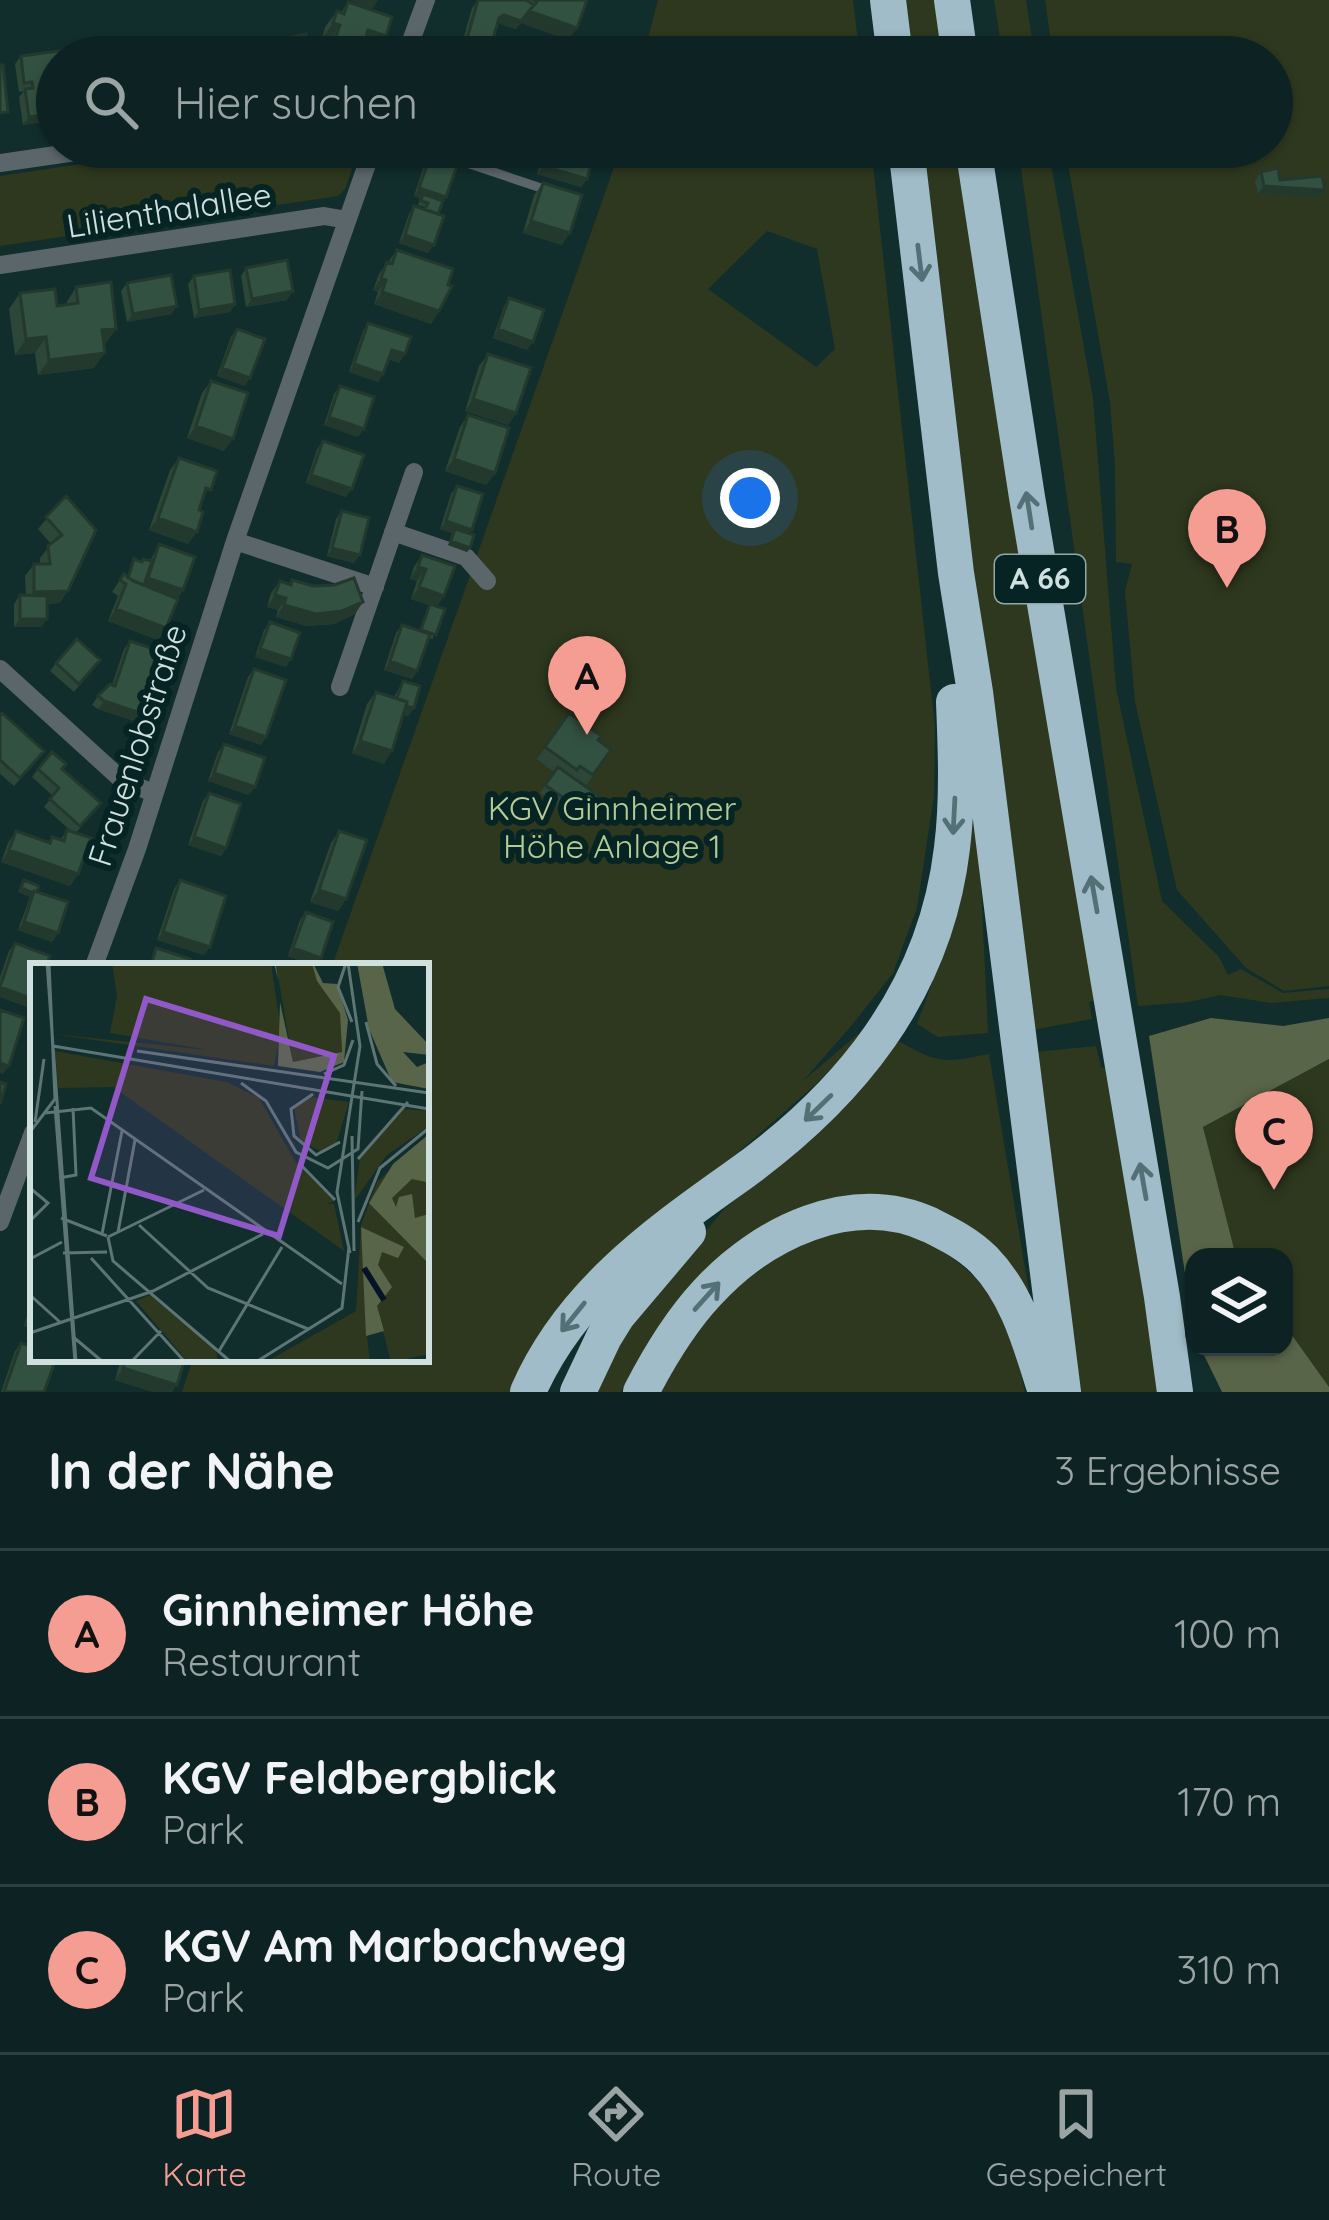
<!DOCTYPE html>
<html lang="de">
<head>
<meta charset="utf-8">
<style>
	:root { --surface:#0d2222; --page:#162a2a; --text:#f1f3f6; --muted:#9aa4a5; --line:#2d3f40; --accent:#f59c93 }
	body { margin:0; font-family:Quicksand,sans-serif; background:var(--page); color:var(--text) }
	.controls { position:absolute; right:36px; bottom:36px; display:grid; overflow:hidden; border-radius:24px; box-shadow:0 3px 9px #0004 }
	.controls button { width:108px; height:108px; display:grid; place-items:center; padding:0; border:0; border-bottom:3px solid var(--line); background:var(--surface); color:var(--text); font:60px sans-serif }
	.you { position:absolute; left:750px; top:498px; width:42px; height:42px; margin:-30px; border:9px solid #fff; border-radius:50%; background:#1a73e8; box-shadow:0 0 0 18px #1a73e833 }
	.badge { display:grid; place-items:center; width:78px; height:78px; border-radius:50%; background:var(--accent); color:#111; font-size:39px; font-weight:700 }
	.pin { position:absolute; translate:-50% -99px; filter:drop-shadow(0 3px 6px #0008) }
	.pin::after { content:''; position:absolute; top:63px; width:42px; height:36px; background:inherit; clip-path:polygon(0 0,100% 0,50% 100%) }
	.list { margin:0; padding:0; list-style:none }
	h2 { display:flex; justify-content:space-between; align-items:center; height:156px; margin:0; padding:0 48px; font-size:51px }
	h2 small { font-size:39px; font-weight:400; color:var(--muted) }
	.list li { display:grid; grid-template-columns:78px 1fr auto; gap:36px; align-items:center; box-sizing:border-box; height:168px; padding:0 48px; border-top:3px solid var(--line) }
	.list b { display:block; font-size:45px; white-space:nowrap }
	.list p { margin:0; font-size:39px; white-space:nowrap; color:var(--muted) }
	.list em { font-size:39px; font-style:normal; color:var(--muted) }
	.icon { flex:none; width:66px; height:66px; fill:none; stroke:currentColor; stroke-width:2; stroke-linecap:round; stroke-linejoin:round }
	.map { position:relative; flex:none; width:1329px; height:1392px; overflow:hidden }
	.search { position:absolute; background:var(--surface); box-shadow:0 3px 9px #0004; left:36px; right:36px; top:36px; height:132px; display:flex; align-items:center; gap:30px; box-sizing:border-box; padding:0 42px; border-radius:66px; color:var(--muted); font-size:45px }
	.sheet { height:660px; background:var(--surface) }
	nav { display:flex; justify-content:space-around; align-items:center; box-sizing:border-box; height:168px; border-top:3px solid var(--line); background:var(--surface); font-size:33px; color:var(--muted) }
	nav a { display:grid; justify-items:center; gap:6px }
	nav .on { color:var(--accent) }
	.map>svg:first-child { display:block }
	.green { fill:#2e381e; fill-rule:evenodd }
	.forest { fill:#596548 }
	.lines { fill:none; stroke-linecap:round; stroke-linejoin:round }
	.lane { stroke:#5b666b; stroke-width:9 }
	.street { stroke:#5b666b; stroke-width:18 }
	.highway { stroke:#a0bcc8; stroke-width:36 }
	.wall { fill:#2c4637 }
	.shaded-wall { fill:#24392d }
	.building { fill:#335140; stroke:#24392d; stroke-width:3 }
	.oneway { stroke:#537076 }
	.labels { text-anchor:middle; stroke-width:12; stroke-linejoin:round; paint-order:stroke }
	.shield { fill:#062423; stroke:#93a8a7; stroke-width:3 }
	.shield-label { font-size:30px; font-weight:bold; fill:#cfe0df }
	.street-label { font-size:33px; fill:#cfe0df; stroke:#062423 }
	.park-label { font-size:33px; fill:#b5cb96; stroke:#062423 }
	.inset-river { fill:none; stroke:#061227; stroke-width:6 }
	.inset-road { fill:none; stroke:#5d7574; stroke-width:3 }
	.view { fill:#9059c7; fill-opacity:0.15; stroke:#9059c7; stroke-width:6 }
	.inset-edge { fill:none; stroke:#cfe0df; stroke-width:6 }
</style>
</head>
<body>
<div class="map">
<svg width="1329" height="1392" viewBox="0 0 1329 1392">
	<rect width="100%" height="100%" fill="#112e2d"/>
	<path class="green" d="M658,0H853L860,57H643Z
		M906,0H937L945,57H913Z
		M994,0H1026L1035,57H1003Z
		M1045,0H1329V986L1284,991L1246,968L1177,890L1135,702L1125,591L1132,564L1116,562L1115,466L1110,402L1065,147H1272V57H1053Z
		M197,147L359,149L345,189L338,196L0,246V176Z
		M619,147H871L935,727L934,796L917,908L893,973L852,1025L803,1081L858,1034L862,1037L814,1086L710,1177L515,1392H182L193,1359H426V966H332L612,173ZM767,231L817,249L835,349L816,367L708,289Z
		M924,147H957L989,371L1096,1000L1089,1002L1092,1019L1032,1030L1023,1013Z
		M1018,147H1048L1093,398L1116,688L1162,901L1219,957L1228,975L1241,969L1283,993L1329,989V998L1271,1003L1220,995L1189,1002L1138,1006Z
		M971,802H977L988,1033L938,1037L917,1024L958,913L968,852Z
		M895,1039C938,1063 940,1064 989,1054L1029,1292H1024L857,1198L638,1361L621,1392H589L607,1353L724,1209L755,1184Z
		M1096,1046L1101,1067L1105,1068L1160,1392H1076L1035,1052Z
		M1329,1059V1387L1284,1324V1257H1236L1233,1254L1203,1127Z
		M867,1223C879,1225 893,1225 905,1229C913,1233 922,1239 930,1244C994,1280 1010,1323 1025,1392H653L715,1304L793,1244Z"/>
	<path class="forest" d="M1211,1018L1283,1026L1329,1018V1059L1203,1127L1236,1257H1194V1333L1149,1036Z
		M1284,1324L1329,1387V1392H1222L1200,1347H1284Z"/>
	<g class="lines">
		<path class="lane" d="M419,147L550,191"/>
		<path class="street" d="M405,57L426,0
			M0,163L110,147
			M0,265L324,216L347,220
			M393,532L466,557L487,581
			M235,541L375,587
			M0,669L122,780L153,793
			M340,687L414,472
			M94,966L137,849L235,541L373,147
			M0,1222L33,1133"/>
		<path class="highway" d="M888,0L895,57
			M952,0L960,57
			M906,147L956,573L975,692L1063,1392
			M973,147L1027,497L1162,1297L1175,1392
			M528,1392C569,1297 651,1237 733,1179C849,1097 935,992 952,848C958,800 956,751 954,702
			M578,1392L604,1337L617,1316L688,1232
			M641,1392C659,1357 680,1322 707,1293C762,1233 851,1189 930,1225C950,1235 968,1244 984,1260C1019,1296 1031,1346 1046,1392"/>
	</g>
	<path class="wall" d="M478,0H587L577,28L568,40L521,23L515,29L498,23L491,46L485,54L461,47L472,8Z
		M348,2L386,36L375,52L362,48L357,57H320L329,41L322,39L325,27L337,11L341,13Z
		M21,56L57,120L23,125L19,97L24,91L19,92L15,64Z
		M545,147H594L587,179L581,187L537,174Z
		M433,148L443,201L428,253L399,243L409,214L414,206L424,209L425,207L418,205L420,198L414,196L427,156Z
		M1261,172L1280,180L1325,190L1319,198L1258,194L1255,181Z
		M543,183L562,245L523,233L534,195Z
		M397,250L439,311L431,324L374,304L378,292L373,290L379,274Z
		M246,268L287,300L246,307L241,276Z
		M194,276L235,304L230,312L194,318L188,284Z
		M127,283L177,306L171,314L127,322L121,291Z
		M76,287L116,329L104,345L94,368L38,375L35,353L15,355L9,309L20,293L57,306L65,305Z
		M509,298L527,350L493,338L504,306Z
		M368,323L399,363L389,359L383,374L378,382L349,372L363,331Z
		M237,329L245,386L217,376L231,337Z
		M488,354L516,413L508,425L465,411L479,366Z
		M211,381L224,451L187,438L202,393Z
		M340,386L358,437L324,425L334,394Z
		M468,415L495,473L486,485L445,471L460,427Z
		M323,441L346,497L306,483L317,449Z
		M179,458L202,502L188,544L149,530L170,470Z
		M457,486L472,530L469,534L470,548L467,552L448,545L452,533L440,529L451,494Z
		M66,496L60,603L47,604V619L41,627H14V604L20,595H26L25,576L34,564H40V558L51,544L38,529Z
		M342,511L354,563L327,556L336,519Z
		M159,544L183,590L178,598L159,592L166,628L158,640L108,621L118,596L112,592L124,574L127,577L134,559L142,562L150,561Z
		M422,555L444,596L437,606L433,639L429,638L417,671L412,679L384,670L396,633L402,625L419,631L429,605L411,599L417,581L410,579L414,567Z
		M292,580L355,614L334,624L307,626L276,617L278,610L267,607L271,593L280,581L289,584Z
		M270,622L286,667L255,657L264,630Z
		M130,641L140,713L134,721L98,709L92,705L98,696L112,685L124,649Z
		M100,660L74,692L50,671L56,663Z
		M254,669L261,745L229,734L248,677Z
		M403,681L414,708L408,716L403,715L384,764L352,753L367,704L376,692L394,697Z
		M569,713L598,740L611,750L586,786L599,796L581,822L540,793L554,772L537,759Z
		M0,716L38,759L14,786L0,774Z
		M224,744L249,795L208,781L218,752Z
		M38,769H62L101,803L76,833L78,874L70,886L1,862L8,843L16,831L48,842L52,837L60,840L67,830L71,831L44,807L53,796L32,777Z
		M209,793L226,848L221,856L188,845L203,801Z
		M339,831L346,899L338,911L310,902L331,843Z
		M24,880L37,892L58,933L52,942L18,930L30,897L18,892Z
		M180,880L204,955L157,940L174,889Z
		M306,912L315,966L288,956L300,920Z
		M15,943L28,1007L0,997V977L9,951Z
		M33,1295V1329L24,1326Z
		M21,1343L44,1392H1L15,1351Z
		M121,1359H185L172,1392H153L115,1380Z"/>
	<path class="shaded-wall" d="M349,0H378L372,9Z
		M534,6L577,28L568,40L521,23L515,29L498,23L493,26L499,18L504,15Z
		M333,23L340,25L329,41L322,39Z
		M368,30L386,36L375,52L357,46Z
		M467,39L491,46L485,54L461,47Z
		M354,47L362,50L357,57H322L328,48Z
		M57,113V120L23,125L29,117Z
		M543,166L587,179L581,187L537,174Z
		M1264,186L1325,190L1319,198L1258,194Z
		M419,188L446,197L440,205L423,194L420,198L414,196Z
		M531,221L570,233L562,245L523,233Z
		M405,235L434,245L428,253L399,243Z
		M381,278L386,280L378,292L373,290Z
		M293,291L287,300L246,307L252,299Z
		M382,292L439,311L431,324L374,304Z
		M235,304L230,312L194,318L199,310Z
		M177,306L171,314L127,322L133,314Z
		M116,329L105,345L91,346L102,330Z
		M498,329L533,342L527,350L493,338Z
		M46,337L35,353L15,355L26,339Z
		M392,350L405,354L399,363L387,358Z
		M105,353L94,368L38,375L49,360Z
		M354,364L383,374L378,382L349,372Z
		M222,368L250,378L245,386L217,376Z
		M473,399L516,413L508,425L465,411Z
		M329,417L364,429L358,437L324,425Z
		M196,426L233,439L224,451L187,438Z
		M454,459L495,473L486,485L445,471Z
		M311,475L352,489L346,497L306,483Z
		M158,518L197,532L188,544L149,530Z
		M446,521L472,530L466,538L455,529L452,533L440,529Z
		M451,541L470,548L467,552L448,545Z
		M332,548L360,555L354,563L327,556Z
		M418,567L426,569L417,581L410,579Z
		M148,578L183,590L178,598L143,586Z
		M419,587L444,596L436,608L411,599Z
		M68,591L60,603L26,604L34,592Z
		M275,595L286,598L278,610L267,607Z
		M363,602L355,614L334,624L307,626L276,617L284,605Z
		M116,609L166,628L158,640L108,621Z
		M20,619H47L41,627H14Z
		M260,649L291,659L286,667L255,657Z
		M390,661L417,671L412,679L384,670Z
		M104,701L140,713L134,721L98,709Z
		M396,703L414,708L408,716L390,711Z
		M235,726L266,737L261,745L229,734Z
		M360,741L392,751L384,764L352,753Z
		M214,773L255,787L249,795L208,781Z
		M194,837L226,848L221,856L188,845Z
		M9,850L78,874L70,886L1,862Z
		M21,888L33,893L30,897L18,892Z
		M319,890L346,899L338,911L310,902Z
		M24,922L58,933L52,942L18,930Z
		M163,932L210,947L204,955L157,940Z
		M293,948L321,958L315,966L288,956Z
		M0,987L33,999V1001L28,1007L0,997Z
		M0,1063L9,1066L3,1074L0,1073Z
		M29,1318L33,1319V1329L24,1326Z
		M123,1368L177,1385L172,1392H153L115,1380Z"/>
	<path class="building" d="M478,0H526L534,5L521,21L504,15L499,18L491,46L467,39Z
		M534,0H587L577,28L529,11L537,2Z
		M348,2L392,17L386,36L368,30L362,50L354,47L352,51L345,49L343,53L328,48L331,41L334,42L340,25L333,23L337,11L344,14Z
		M306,34L311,57H250L248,46Z
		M224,44L226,57H194L193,49Z
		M74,49L75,57H57V113L29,117L25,89L33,88L32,82L24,83L21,56Z
		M175,51L176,57H159V53Z
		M0,65H3L8,112L0,113Z
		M549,147L596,148L587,179L543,166Z
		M433,148L460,157L446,197L419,188Z
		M1278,168L1280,180L1322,176L1325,190L1264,186L1261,172Z
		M543,183L582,195L570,233L531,221Z
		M423,194L443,201L438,214L425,209L428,203L421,201Z
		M414,206L444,216L434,245L405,235Z
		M397,250L453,269L448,285L452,286L439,311L382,292L386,280L381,278L387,262L392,264Z
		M287,260L293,291L252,299L246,268Z
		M230,270L235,304L199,310L194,276Z
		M171,275L177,306L133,314L127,283Z
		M111,282L116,329L102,330L105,353L49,360L46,337L26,339L20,293L55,289L57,306L78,303L76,287Z
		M509,298L544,310L533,342L498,329Z
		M368,323L411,337L405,354L392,350L383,374L354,364Z
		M237,329L265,339L250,378L222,368Z
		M488,354L531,368L516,413L473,399Z
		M211,381L248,393L233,439L196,426Z
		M340,386L374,397L364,429L329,417Z
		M468,415L509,428L495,473L454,459Z
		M323,441L364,455L352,489L311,475Z
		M179,458L217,471L211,490L206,488L199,510L203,512L197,532L158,518Z
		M457,486L483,494L472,530L446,521Z
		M66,496L96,530L68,591L34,592V564H50L48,546L62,535L46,517Z
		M342,511L369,518L360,555L332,548Z
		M455,529L474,535L470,548L451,541Z
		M159,544L195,557L183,590L148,578Z
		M422,555L455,566L444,596L419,587L426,569L418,567Z
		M134,559L142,562L143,559L152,561L144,585L128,578Z
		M124,574L133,581L178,599L166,628L116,609L126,584L120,580Z
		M354,578L363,602L342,611L316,614L284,605L286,598L275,595L280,581L291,585L292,580L313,586L334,585Z
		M20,595L47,596V619H20Z
		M430,604L445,609L436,635L421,630Z
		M270,622L300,633L291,659L260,649Z
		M402,625L430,634L417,671L390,661Z
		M77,639L100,660L79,684L56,663Z
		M130,641L160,651L140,713L104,701L98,696L110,684L115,686Z
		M254,669L286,680L266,737L235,726Z
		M403,681L420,686L414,708L406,706L407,702L397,698Z
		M376,692L407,702L392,751L360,741Z
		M2,713L44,751L20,778L0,760V716Z
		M569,713L601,736L598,740L611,750L593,775L580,766L577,770L545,747Z
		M224,744L265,758L255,787L214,773Z
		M52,752L66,764L62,769L101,803L80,826L50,799L59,788L38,769Z
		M558,767L599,796L587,814L545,785Z
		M209,793L241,804L226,848L194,837Z
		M67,830L91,838L78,874L9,850L16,831L50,843L52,837L64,841Z
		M339,831L367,840L346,899L319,890Z
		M24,880L39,886L37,892L34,891L33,893L21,888Z
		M180,880L226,896L210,947L163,932Z
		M34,891L68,902L58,933L24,922Z
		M306,912L333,922L321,958L293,948Z
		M15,943L50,956L46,966H33V999L0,987Z
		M156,948L190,959L188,966H151Z
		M0,1010L24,1018L9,1066L0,1063Z
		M0,1082L6,1084L0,1104Z
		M21,1343L33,1347V1359H56L44,1392H4Z
		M126,1359H185L177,1385L123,1368Z"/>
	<defs><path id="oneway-shaft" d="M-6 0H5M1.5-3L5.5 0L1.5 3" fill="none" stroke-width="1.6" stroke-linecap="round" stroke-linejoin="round" transform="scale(3)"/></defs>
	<g class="oneway">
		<use href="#oneway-shaft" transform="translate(920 263) rotate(83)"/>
		<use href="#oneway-shaft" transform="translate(1029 510) rotate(-99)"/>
		<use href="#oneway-shaft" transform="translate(954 816) rotate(93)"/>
		<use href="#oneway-shaft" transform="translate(1094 894) rotate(-100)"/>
		<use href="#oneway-shaft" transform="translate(818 1108) rotate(136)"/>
		<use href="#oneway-shaft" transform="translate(1143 1181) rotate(-100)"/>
		<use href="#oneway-shaft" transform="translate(707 1296) rotate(-48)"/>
		<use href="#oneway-shaft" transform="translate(573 1317) rotate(129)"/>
	</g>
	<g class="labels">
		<rect class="shield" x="995" y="555" width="90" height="48" rx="9"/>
		<g class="shield-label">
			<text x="1040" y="589">A 66</text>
		</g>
		<g class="street-label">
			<text transform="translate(169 210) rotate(-9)" y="12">Lilienthalallee</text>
			<text transform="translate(137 745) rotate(-72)" y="12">Frauenlobstraße</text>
		</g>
		<g class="park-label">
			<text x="612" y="820">KGV Ginnheimer<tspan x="612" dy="38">Höhe Anlage 1</tspan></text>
		</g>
	</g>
	<g transform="translate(30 963)">
		<rect width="399" height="399" fill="#112e2d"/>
		<path d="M82,0H241L251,68L244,103L23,71L178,87L80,70L87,33ZM282,1L310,50L312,90L263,99L246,2ZM25,88L197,119L229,135L265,198L304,239L296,240L304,241L314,288L83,124L28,125ZM280,134L319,139L306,181L294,190L271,179L264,144ZM372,146L399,148V163L357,192L324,238L330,196ZM399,171V391L361,399L353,368L337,373L340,399H236L326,348L331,262L347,219ZM120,332L186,388L188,399H158L106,338Z" fill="#2e381e"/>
		<path d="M244,0H283L293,20L307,21L318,57L314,99L290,109L248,103L250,39L263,99L312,89L310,50L287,18L282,1L246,2L248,17ZM327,0H352L365,46L399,82V92L373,89L387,104L399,99V126L362,119L339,66ZM399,171L396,219L382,216L362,235L366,244L369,234L382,231L385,255L399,251V301L339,240L363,201ZM331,264L374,284L368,295L352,289L348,302L362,324L347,343L354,368L336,373Z" fill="#596548"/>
		<path class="inset-river" d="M334,305L354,337"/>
		<path class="inset-road" d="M17,0L46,399M316,0L308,24L322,59M318,0L330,83L307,229L320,290M336,59L347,101L366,123M23,83L399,146M107,88L399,130M294,111L314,102L323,77M211,120L236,138L266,189L298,205L328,186L332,128M283,131L261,146L264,173L286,192L310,179M25,143L45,399M15,150L61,145L312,321M5,159L14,96M0,169L25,136L19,0M322,173L324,288M328,196L378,139M271,202L305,237M29,215L46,212L43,145M0,225L18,240L0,258M31,255L77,273M328,259L350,205L399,165M109,262L178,325L278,366M88,269L105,177M72,271L92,168M78,274L83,298L201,399M78,274L174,227M33,290L77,289M61,295L155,399M0,296L32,279M0,332L31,360M0,370L123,328L233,271M42,373L73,399M189,388L252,284M101,399L131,368M226,399L312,345L319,284"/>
		<path class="view" d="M116,36L304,93L249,273L61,215Z"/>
		<rect width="399" height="399" class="inset-edge"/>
	</g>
</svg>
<div class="controls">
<button><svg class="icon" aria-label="layers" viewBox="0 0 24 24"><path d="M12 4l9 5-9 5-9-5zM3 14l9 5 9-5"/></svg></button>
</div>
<div class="you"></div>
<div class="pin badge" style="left:587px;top:735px">A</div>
<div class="pin badge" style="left:1227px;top:588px">B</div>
<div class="pin badge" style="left:1274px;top:1190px">C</div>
<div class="search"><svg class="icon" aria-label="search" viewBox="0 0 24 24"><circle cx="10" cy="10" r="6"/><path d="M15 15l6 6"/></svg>Hier suchen</div>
</div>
<section class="sheet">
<h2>In der Nähe<small>3 Ergebnisse</small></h2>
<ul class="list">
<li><span class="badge">A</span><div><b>Ginnheimer Höhe</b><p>Restaurant</p></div><em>100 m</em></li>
<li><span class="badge">B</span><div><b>KGV Feldbergblick</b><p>Park</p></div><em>170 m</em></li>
<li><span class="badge">C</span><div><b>KGV Am Marbachweg</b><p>Park</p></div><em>310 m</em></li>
</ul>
</section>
<nav>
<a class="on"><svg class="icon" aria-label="map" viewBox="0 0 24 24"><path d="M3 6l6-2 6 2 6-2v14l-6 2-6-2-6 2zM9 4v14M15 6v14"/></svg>Karte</a>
<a><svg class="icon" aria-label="directions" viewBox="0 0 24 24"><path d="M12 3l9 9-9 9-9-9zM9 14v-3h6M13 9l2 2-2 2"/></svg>Route</a>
<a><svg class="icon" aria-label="saved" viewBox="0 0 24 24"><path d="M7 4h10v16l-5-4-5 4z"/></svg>Gespeichert</a>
</nav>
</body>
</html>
